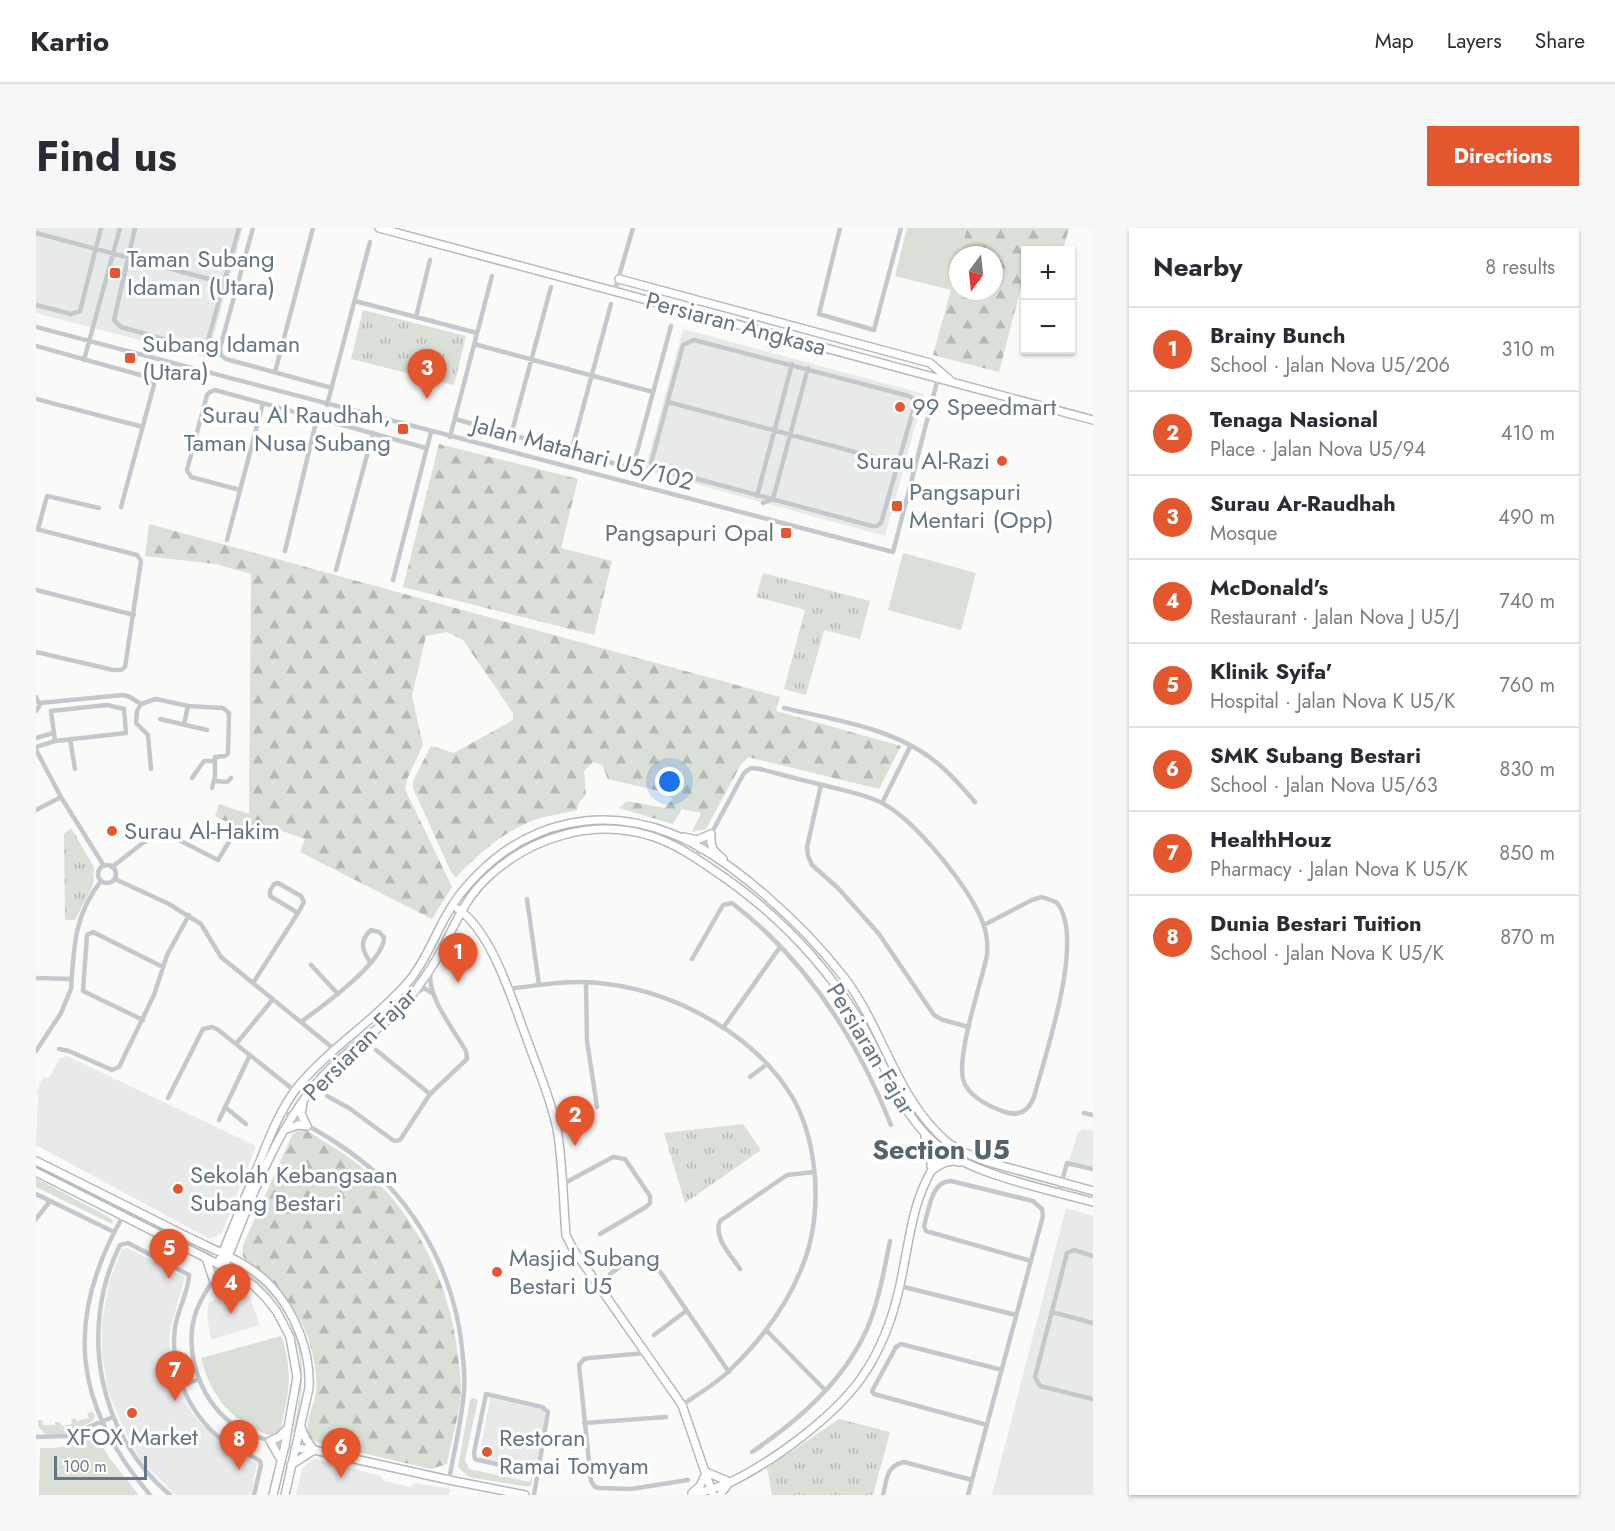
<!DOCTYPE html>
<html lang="en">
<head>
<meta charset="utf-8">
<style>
	:root { --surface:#fff; --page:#f7f7f7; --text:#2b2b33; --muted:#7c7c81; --line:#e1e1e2; --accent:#e4572e }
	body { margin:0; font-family:Jost,sans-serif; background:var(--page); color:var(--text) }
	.controls { position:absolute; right:18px; top:18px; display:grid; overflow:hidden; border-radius:0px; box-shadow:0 2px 4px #0004 }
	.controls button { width:54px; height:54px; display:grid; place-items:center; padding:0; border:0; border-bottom:2px solid var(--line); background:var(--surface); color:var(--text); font:30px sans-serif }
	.compass { position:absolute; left:913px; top:18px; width:54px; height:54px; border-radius:50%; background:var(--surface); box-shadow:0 2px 4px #0004; rotate:195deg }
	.scale { position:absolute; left:18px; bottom:15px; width:93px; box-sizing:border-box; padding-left:6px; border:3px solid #657683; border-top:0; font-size:16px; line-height:21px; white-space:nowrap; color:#657683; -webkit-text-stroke:4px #fff; paint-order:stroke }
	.you { position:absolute; left:634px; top:554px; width:21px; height:21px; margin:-15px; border:4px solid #fff; border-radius:50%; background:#1a73e8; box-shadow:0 0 0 9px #1a73e833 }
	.badge { display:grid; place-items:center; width:39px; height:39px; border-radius:50%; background:var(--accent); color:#fff; font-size:20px; font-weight:700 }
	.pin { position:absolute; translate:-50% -50px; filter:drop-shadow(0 2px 3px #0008) }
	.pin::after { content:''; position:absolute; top:32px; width:21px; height:18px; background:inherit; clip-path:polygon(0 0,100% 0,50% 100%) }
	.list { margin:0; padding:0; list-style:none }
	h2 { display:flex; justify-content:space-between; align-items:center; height:78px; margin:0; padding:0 24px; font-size:26px }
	h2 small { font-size:20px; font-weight:400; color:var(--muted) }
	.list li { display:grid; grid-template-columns:39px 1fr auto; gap:18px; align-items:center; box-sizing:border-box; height:84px; padding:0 24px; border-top:2px solid var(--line) }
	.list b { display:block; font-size:22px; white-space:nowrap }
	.list p { margin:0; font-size:20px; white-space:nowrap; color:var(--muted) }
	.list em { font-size:20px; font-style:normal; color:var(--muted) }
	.map { position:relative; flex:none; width:1057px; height:1267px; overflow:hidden; border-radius:0px }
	header { display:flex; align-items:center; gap:36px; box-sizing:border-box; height:84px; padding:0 30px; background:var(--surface); border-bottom:2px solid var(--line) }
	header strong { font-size:28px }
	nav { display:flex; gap:33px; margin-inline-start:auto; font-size:21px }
	.intro { display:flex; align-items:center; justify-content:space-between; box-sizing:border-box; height:144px; padding:0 36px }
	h1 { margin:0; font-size:42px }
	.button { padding:15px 27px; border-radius:0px; background:var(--accent); color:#fff; font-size:21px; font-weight:700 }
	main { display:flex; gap:36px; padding:0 36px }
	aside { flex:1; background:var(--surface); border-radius:0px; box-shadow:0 2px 4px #0004 }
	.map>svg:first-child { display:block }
	.built { fill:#e8e9e9 }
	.grass { fill:#dadfd7 }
	.forest { fill:url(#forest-firs) }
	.park { fill:url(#park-tufts) }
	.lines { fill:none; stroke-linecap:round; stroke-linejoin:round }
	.secondary-casing { stroke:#b3babf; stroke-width:10 }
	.street { stroke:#c3c8cc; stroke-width:4.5 }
	.secondary { stroke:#fff; stroke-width:7 }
	.poi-dot { fill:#e4572e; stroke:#fff; stroke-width:2 }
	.labels { text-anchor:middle; stroke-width:6; stroke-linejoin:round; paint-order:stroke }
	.poi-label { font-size:24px; fill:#657683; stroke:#fff; text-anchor:start }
	.street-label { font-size:24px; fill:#657683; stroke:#fff }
	.quarter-label { font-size:27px; font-weight:bold; fill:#57646e; stroke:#fff }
</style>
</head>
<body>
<header>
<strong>Kartio</strong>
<nav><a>Map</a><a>Layers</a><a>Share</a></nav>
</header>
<div class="intro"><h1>Find us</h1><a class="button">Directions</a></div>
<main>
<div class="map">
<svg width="1057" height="1267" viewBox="0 0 1057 1267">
	<defs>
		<pattern id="forest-firs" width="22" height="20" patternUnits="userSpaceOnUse" patternTransform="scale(1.5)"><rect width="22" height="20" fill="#dadfd7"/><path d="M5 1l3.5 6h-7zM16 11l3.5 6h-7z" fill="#b4b9b4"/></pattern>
		<pattern id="park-tufts" width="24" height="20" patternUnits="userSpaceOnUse" patternTransform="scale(1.5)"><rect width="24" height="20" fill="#dadfd7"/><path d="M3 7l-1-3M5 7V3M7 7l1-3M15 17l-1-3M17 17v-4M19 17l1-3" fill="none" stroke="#b4b9b4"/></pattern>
	</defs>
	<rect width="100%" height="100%" fill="#fafaf8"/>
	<path class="built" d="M0,0H207L172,130L0,85Z
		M647,101L888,166L849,308L609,242Z
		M31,828L220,918L186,1005L174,1011L0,917L2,867L0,865L8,849L13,850L24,830Z
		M1048,901L1057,903V939L1033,933L1042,904Z
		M1030,980L1057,988V1267H956Z
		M91,1020L149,1049L135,1098L133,1113L139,1150L151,1177L161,1192L191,1219L221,1235L215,1267H140L107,1235L91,1208L72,1164L66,1126V1094L73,1054L86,1021Z
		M202,1063L214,1069L224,1097L175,1112L171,1088L173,1074Z
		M454,1170L507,1182L510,1188L499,1243L443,1231Z
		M278,1231L345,1248L348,1253L374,1259L380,1255L415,1261L412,1267H260L267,1239Z"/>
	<path class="grass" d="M871,0H931L924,27H922V36L915,62L859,48Z
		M867,325L940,345L925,402L852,382Z
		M0,937L177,1026L176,1028L0,940Z
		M0,950L76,991L77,995L76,996L0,959Z
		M198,1036C268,1078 275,1130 259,1204H257C274,1131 266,1078 197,1038Z
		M245,1108C255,1136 255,1160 247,1189C246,1195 246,1202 240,1206C235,1210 228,1205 223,1203C192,1190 173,1163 165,1130Z
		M436,1170L442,1172L429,1232L433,1241L494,1254L496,1248V1256L493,1259L433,1249L422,1239L434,1172Z
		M57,1184L59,1188L57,1193L30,1206H9L2,1198V1192H6L7,1197H19V1194H24L26,1198L36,1196L35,1192L39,1190L41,1193L53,1190L51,1185Z
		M59,1207L74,1231L103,1267H3L4,1220C26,1221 40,1217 59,1207Z"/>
	<path class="forest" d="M931,0H1033L1027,22H990L989,44L963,144L897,127L922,36V63H958V27H924Z
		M403,216L542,251L525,320L576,333L558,407L367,359Z
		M113,296L744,469L740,483L865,518L843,561L712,529L704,538L670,601L656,604L665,585L646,581L637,596L583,580L591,573L628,580L637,571L627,564L572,551L566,537L557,534L548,543L550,567L543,574L541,582C525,586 506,588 491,595C463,607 441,628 420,649L415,644L377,560V553L395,518L418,525L477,492V485L427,412L411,404L390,408L376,468L387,517L371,551L369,561L416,659L396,691L264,624L269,611L235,599L228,613L179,588L183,576L213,586L215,346L180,336L109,328Z
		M270,902C290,915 312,927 330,943C383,991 414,1058 422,1128C423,1138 425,1149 425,1160C425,1181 415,1214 411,1236L395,1241L283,1215C260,1206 279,1180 280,1163C282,1147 277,1127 273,1112C265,1089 248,1064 230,1047C224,1041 213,1037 208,1030C206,1027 207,1021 207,1017L256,907L261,903Z"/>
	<path class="park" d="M327,82L430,108L418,157L315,131Z
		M727,345L834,373L824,411L788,402L770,467L748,461L769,382L720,369Z
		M35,600L58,639L57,657L39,692H29L28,606Z
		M707,896L725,922L649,975L628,905Z
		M803,1191L854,1204L837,1267H736L731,1240Z"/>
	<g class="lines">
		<defs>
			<path id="secondary" d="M343,0L1057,192
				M583,51L894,135L914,152
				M648,609L661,612L675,606C674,619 677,623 687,631
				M422,681C457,705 477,775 492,814C502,842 515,871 521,901C527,936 527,972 530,1007L537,1021L646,1177L677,1267
				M267,875L265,886L271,898
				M248,902L262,897L271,898
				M889,909L896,922L895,938
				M0,933C51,958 102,984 152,1009C180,1023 214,1035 235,1058C259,1084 275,1124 273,1160L249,1267
				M898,941C907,934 913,932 924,934
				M0,944L188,1039L218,1058L230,1070L241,1084L254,1109L261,1149L249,1217L237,1267
				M170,1030L177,1051L190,1048L203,1049
				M182,1036C197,1000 211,964 226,928C235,905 245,881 260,861C293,820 339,793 373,753C389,734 398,709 410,688C418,673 430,658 442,646C494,594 564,578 634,605C694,628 767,697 807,748C847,799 860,871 911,914C923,923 938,929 952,934L1057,963
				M188,1039C214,974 238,903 285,850C314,817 356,796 381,760C390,748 398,736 405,723C419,697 429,670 452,649C495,609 557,590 615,608C637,615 657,628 676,641C735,680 786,732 824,793C850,836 865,893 909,923C944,948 1014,962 1057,974
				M265,1199L270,1211L278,1222
				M260,1220L278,1222L413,1252L489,1267
				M245,1232L234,1213L243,1209L252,1200
				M255,1237L278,1222
				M670,1244L694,1254
				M656,1265L664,1258L670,1245
				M656,1267C669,1263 683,1259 695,1254C738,1233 799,1188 826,1149C845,1122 857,1089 864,1057C876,1002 875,967 910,920
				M684,1267L692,1256"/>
		</defs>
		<use href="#secondary" class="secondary-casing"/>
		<path class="street" d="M99,0L78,92L85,99L165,122L170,120L203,0
			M217,0L184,120L185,127L190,131L296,160
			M804,0L783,86L838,102L865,0
			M0,5L188,55
			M579,62L597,0
			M319,73L441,105
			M0,77L35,86L44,83L65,0
			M380,89L394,32
			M0,99L857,324L902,150
			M658,112L873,168L877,171L879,176L845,295L841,298H836L617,239L615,235L647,117Z
			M438,116L617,164
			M0,118L115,150L118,157L85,279
			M48,132L84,0
			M239,144L277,0
			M0,171L107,199
			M632,174L879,240
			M291,177L334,14
			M419,191L591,239L598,235L635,98
			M475,207L515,59
			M414,209L456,48
			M535,224L575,76
			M204,262L155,249L151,242L171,167L174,164L179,162L390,220
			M721,268L756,136
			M727,275L737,271L772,140
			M0,301L101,327L105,333L89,439L85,442H77L0,424
			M2,301L11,268L63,280
			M191,312L227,175
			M249,323L281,190
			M300,342L337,205
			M357,352L395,204
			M0,362L98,387
			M0,469L4,477L0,483
			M4,475L87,467L94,469L105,476
			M748,480C799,492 858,500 900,534C915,546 927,560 939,574
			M124,491L171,502
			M148,496L152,478
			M0,510L17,505
			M34,511L39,541
			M0,519L19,513L90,505L88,481L71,477L15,483L19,513
			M0,522L25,569L68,638
			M115,541L112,507L100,495L101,483L105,476L120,471L152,478L187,480L193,485L192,526L189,528L179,529V548L176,560
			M156,550L168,533H178
			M179,553L191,554L195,550
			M785,557L771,619L772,628L776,637L802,660L843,706L898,787L907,792L933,799
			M846,575L874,519
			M0,582L25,569
			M659,629L675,606L708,545L715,540L724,541C747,547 769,553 791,558C809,563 828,566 844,574C879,591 933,659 947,695C951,706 952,716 951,727C945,756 921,825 927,851C931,868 954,879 969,884C984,889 993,882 998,869C1009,827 1051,707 1020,674L1006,669L996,672L948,697
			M62 646a9 9 0 1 1 18 0a9 9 0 1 1-18 0Z
			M76,639L121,604L135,608L182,632L194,612L198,610
			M79,651L133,676L165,696L185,729L298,821
			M491,671L503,757
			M656,731L687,677L696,675C770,732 821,811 855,897
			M275,737L302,766
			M0,750L35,751
			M550,754L551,813L561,879
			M217,755L262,685L268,674L265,668L242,655L238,656L234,663V668L262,685
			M472,761C505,757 539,751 571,756C643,765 722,809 758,872C771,896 777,923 779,950C781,981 778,1010 766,1039C751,1078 724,1113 694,1142C680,1156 662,1166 646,1177
			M380,765L388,760L396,765
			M107,792L47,763L51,707L57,704L127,739
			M265,794C285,779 349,734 348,709L343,704L335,702C323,713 326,722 334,734
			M687,800L744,719
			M200,816L237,771
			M23,821L33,823L76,842L83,839L118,767L131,727L153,687
			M340,822L394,866
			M0,823L25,785L35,761C38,719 38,687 65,653
			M714,849L731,836
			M291,868L313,880L358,913L364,912L366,909L394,866L431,831L430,823C418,802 389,766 395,743
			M132,870L167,801L176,799L181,801L259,863
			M189,879L210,896
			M246,883C280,902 317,922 345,950C393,998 422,1062 427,1130C428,1140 429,1151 428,1162C426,1192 418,1223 413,1252
			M1048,885L1057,887
			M183,892L214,827
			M527,956L577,929L589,931L614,968V975L610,979L564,1006
			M1023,964L1031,935L1057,941
			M0,966L78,1004
			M87,988C28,1091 37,1177 114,1267
			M0,991L14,973
			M1057,1028L1038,1022L1031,1025L999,1149L1004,1158L1057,1171
			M188,1039L182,1043C175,1057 165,1069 160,1084C146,1124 166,1179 203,1200C220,1210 241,1215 260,1220
			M704,1041C695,1027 677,1010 684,993L751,947L778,944
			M574,1046C586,1038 599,1023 614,1029L693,1144
			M864,1058L980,1087
			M1016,1084L1057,1095
			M730,1102L789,1162
			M618,1107L650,1083
			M610,1125L553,1130L548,1131L543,1137L555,1253L559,1259L563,1260L595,1261L652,1252
			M145,1158L163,1151
			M548,1195L630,1189
			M951,1197L838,1166L836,1163L860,1119L865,1116L966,1142
			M0,1209L30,1208L77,1189
			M716,1224C763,1192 807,1154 831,1101C843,1073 848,1042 854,1013
			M134,1267C62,1207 42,1101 84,1017L92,1015L153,1047C153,1063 141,1083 139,1100C133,1146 155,1189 191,1216C201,1223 214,1226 224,1233L225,1237L218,1267
			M498,1267L512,1184L506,1179L450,1166L438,1225L439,1231L501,1246
			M847,1267C851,1251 850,1238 868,1234L936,1252
			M932,1267C957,1174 982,1081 1007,988L1006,981L997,973L915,953C895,953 893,982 888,998L890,1003L995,1033"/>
		<use href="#secondary" class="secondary"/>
	</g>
	<g class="poi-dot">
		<rect x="73" y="39" width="12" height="12" rx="3"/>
		<rect x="88" y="124" width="12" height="12" rx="3"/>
		<circle cx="864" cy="179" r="6"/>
		<rect x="361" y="195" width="12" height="12" rx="3"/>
		<circle cx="966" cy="233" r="6"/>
		<rect x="855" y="272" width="12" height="12" rx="3"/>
		<rect x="744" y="299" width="12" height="12" rx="3"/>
		<circle cx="76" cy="603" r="6"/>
		<circle cx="142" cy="961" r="6"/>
		<circle cx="461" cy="1044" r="6"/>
		<circle cx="96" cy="1185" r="6"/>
		<circle cx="451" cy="1224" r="6"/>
	</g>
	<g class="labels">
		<g class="poi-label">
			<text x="91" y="39">Taman Subang<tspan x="91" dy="28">Idaman (Utara)</tspan></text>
			<text x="106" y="124">Subang Idaman<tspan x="106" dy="28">(Utara)</tspan></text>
			<text x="876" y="187">99 Speedmart</text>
			<text x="355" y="195" text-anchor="end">Surau Al Raudhah,<tspan x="355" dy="28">Taman Nusa Subang</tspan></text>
			<text x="954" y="241" text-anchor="end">Surau Al-Razi</text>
			<text x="873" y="272">Pangsapuri<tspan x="873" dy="28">Mentari (Opp)</tspan></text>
			<text x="738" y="313" text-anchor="end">Pangsapuri Opal</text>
			<text x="88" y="611">Surau Al-Hakim</text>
			<text x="154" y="955">Sekolah Kebangsaan<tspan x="154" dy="28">Subang Bestari</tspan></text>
			<text x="473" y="1038">Masjid Subang<tspan x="473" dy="28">Bestari U5</tspan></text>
			<text x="96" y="1217" text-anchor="middle">XFOX Market</text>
			<text x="463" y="1218">Restoran<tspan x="463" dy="28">Ramai Tomyam</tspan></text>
		</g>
		<g class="street-label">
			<text transform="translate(700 96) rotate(15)" y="8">Persiaran Angkasa</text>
			<text transform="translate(547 225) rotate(15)" y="8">Jalan Matahari U5/102</text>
			<text transform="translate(324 816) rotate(-45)" y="8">Persiaran Fajar</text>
			<text transform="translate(835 821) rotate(59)" y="8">Persiaran Fajar</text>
		</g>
		<g class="quarter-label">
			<text x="905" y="931">Section U5</text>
		</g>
	</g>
</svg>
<div class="controls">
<button>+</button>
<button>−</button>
</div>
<svg class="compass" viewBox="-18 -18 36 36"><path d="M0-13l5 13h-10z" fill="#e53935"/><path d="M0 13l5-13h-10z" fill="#7c7c81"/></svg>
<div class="scale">100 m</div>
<div class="you"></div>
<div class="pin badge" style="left:422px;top:755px">1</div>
<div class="pin badge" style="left:539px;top:918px">2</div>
<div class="pin badge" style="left:391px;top:171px">3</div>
<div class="pin badge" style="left:195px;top:1086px">4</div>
<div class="pin badge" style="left:133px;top:1051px">5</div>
<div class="pin badge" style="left:305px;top:1250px">6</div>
<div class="pin badge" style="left:139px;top:1173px">7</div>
<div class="pin badge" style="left:203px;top:1242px">8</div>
</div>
<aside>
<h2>Nearby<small>8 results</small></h2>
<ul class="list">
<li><span class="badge">1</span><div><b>Brainy Bunch</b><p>School · Jalan Nova U5/206</p></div><em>310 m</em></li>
<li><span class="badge">2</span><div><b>Tenaga Nasional</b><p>Place · Jalan Nova U5/94</p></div><em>410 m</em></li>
<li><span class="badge">3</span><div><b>Surau Ar-Raudhah</b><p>Mosque</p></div><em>490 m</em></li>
<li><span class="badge">4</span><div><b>McDonald's</b><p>Restaurant · Jalan Nova J U5/J</p></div><em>740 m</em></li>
<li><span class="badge">5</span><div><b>Klinik Syifa'</b><p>Hospital · Jalan Nova K U5/K</p></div><em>760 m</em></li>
<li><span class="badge">6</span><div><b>SMK Subang Bestari</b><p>School · Jalan Nova U5/63</p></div><em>830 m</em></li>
<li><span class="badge">7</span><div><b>HealthHouz</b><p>Pharmacy · Jalan Nova K U5/K</p></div><em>850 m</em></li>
<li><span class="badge">8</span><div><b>Dunia Bestari Tuition</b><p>School · Jalan Nova K U5/K</p></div><em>870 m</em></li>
</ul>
</aside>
</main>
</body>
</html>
